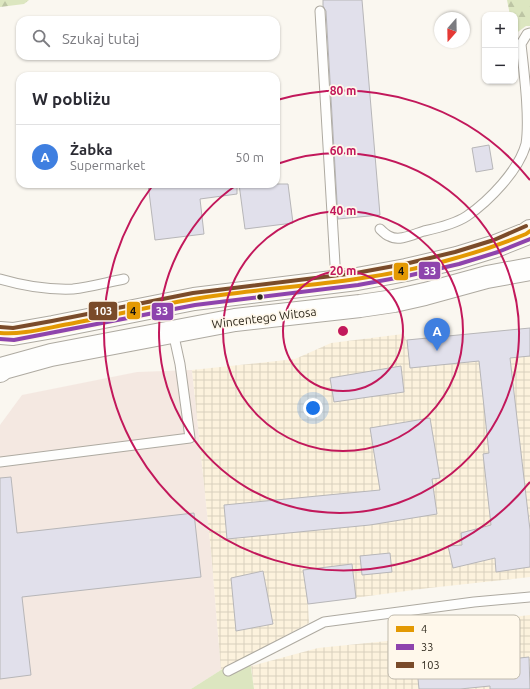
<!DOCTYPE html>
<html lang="pl">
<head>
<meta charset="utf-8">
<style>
	:root { --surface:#fff; --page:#f2f2f3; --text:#2b2b33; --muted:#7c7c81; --line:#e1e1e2; --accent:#db2777 }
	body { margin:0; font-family:Ubuntu,sans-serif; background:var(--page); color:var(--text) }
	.controls { position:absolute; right:12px; top:12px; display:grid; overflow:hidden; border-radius:8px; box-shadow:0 1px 3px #0004 }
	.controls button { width:36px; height:36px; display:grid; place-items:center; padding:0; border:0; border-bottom:1px solid var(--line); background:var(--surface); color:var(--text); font:20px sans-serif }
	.compass { position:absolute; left:434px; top:12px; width:36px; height:36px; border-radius:50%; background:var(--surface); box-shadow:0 1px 3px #0004; rotate:200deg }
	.you { position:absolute; left:313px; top:408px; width:14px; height:14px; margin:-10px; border:3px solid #fff; border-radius:50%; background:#1a73e8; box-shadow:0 0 0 6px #1a73e833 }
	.badge { display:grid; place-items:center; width:26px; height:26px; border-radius:50%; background:var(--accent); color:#fff; font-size:13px; font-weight:700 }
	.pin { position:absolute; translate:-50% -33px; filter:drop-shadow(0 1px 2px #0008) }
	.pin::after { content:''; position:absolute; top:21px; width:14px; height:12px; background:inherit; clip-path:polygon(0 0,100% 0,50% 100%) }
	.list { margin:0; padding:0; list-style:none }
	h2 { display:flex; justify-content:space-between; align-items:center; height:52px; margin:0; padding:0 16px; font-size:17px }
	h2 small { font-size:13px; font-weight:400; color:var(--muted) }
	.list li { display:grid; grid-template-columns:26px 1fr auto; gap:12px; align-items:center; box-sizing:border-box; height:64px; padding:0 16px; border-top:1px solid var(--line) }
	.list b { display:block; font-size:15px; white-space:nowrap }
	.list p { margin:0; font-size:13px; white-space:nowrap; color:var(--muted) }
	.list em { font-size:13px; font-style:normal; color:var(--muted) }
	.icon { flex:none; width:22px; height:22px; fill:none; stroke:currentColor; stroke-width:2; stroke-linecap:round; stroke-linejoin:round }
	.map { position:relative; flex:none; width:530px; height:689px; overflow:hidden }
	.search { position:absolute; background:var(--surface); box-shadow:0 1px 3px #0004; left:16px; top:16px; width:264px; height:44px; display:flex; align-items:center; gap:10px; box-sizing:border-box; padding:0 14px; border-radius:12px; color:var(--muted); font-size:15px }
	.panel { position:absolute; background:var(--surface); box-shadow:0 1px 3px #0004; left:16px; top:72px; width:264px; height:116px; border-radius:12px }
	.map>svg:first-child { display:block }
	.commercial { fill:#f4e8e1 }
	.industrial { fill:url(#industrial-grid) }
	.grass { fill:#dce6c0 }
	.forest { fill:url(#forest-firs) }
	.building { fill:#e1e0eb; stroke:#b7b6b8 }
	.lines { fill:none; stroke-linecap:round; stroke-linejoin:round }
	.service-casing { stroke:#aeaaa1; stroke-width:11 }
	.secondary-casing { stroke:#aeaaa1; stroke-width:24 }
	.service { stroke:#fefefd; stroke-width:9 }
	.secondary { stroke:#fefefd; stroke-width:22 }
	.bus-1-casing { stroke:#fff8eb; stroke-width:7 }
	.bus-2-casing { stroke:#fff8eb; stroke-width:7 }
	.bus-3-casing { stroke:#fff8eb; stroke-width:7 }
	.bus-1 { stroke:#e39903; stroke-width:4 }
	.bus-2 { stroke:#8e44ad; stroke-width:4 }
	.bus-3 { stroke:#7a4b2a; stroke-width:4 }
	.ring { fill:none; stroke:#c2185b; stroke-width:2 }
	.bus-dot { fill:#2e281c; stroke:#fff8eb; stroke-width:1.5 }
	.labels { text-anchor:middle; stroke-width:3.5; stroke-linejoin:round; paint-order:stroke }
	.street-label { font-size:12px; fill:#2e281c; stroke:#fff8eb }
	.key { fill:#fff8eb; stroke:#c0baad; stroke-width:1 }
	.key-label { font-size:11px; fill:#2e281c }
	.centre { fill:#c2185b; stroke:#fff8eb; stroke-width:2 }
	.ring-label { font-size:12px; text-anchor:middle; font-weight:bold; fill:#c2185b; stroke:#fff8eb; stroke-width:3.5; stroke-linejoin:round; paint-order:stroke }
	.line-badge { stroke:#fff8eb; stroke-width:1.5 }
	.badge-label { font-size:11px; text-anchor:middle; font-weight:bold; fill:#fff }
	.pale-badge-label { font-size:11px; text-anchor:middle; font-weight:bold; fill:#111 }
</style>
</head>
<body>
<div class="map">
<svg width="530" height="689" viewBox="0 0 530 689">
	<defs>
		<pattern id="industrial-grid" width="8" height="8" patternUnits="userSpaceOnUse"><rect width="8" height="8" fill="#fcf2dd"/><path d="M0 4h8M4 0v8" fill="none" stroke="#d8d0bd"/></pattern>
		<pattern id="forest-firs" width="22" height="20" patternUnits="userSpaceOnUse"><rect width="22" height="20" fill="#dce6c0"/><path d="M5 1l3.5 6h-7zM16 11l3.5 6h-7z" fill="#bdc5a4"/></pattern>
	</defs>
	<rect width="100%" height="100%" fill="#faf7f0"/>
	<path class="commercial" d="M192,370L211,551L221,670L191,689H0V425L22,395L137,372Z"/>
	<path class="industrial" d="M530,328V577L429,588L308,604L309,623L221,670L211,551L192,370L295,359L331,343L403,334L407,340Z
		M530,615V689H254L251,666L318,648L407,639L406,629Z"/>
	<path class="grass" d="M249,654L254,689H191L221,670Z"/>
	<path class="forest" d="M0,0H29L24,4L0,7Z
		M507,0H530V26H526L515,34V15H510Z"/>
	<path class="building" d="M323,0H362L380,215L338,219L326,11L323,6Z
		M489,145L493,169L476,172L472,148Z
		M148,184H237V194L200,199L204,234L155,240Z
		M239,184H288L293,223L245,229Z
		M530,328V356L510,358L530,530V567L496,572L495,558L453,568L448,546L462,545L461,533L491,525L483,454L489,453L479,361L410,368L407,340Z
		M401,366L404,392L334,402L330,378Z
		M430,418L440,478L432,479L437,514L370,525L227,539L224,505L380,490L370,428Z
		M11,477L17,533L194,513L201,577L22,597L31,675L0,679V478Z
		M390,553L392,572L362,575L360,556Z
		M352,564L356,598L308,604L303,570Z
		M263,571L273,624L236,631L231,578Z
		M529,657L530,689H490V686L460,689H419L417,669Z"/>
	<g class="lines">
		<defs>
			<path id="service" d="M320,11L336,281
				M380,229C382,231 386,235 389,236C399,242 414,234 424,231C438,228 455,224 467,216C489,201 519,170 526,144C530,118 524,72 521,44L527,34L530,33
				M0,279C24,286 48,290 73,289C90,287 108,282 124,279
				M0,462L190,438L180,364L173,332
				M228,671L324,622L474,602L530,597"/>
			<path id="secondary" d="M0,333L13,334L53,327L194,299L357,279L406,270L457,258L496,246L526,234L530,231
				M0,371L4,368L51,355L235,320L360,306L394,301L425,294L487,277L530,269"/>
		</defs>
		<use href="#service" class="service-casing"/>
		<use href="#secondary" class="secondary-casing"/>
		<use href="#service" class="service"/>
		<use href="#secondary" class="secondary"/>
		<defs>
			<path id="bus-1" d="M0,333C23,335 46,328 69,324C110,316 152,306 194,299C248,290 302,287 356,279C414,271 472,256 526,234L530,231"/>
			<path id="bus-2" d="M0,339L14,340L195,305L358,285L407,276L459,264L498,252L530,239"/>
			<path id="bus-3" d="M0,327L13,328L52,321L193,293L356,273L405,264L455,252L494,240L526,226"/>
		</defs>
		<use href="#bus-1" class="bus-1-casing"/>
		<use href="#bus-2" class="bus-2-casing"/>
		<use href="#bus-3" class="bus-3-casing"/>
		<use href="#bus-1" class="bus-1"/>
		<use href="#bus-2" class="bus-2"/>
		<use href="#bus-3" class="bus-3"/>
	</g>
	<g class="ring">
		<circle cx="343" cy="331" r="60"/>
		<circle cx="343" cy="331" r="120"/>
		<path d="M277 164A180 180 0 1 1 238 184"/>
		<path d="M530 482A240 240 0 0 1 153 185M277 100A240 240 0 0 1 530 180"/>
	</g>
	<circle class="bus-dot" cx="260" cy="297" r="3.5"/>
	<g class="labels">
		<g class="street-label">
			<text transform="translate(264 318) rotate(-7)" y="4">Wincentego Witosa</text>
		</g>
	</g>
	<rect x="388" y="615" width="132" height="64" rx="6" class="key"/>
	<rect x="396" y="626" width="18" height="6" fill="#e39903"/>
	<rect x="396" y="644" width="18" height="6" fill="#8e44ad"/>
	<rect x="396" y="662" width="18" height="6" fill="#7a4b2a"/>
	<g class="key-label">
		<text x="421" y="633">4</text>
		<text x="421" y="651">33</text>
		<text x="421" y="669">103</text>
	</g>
	<circle cx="343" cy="331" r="6" class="centre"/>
	<g class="ring-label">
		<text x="343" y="95">80 m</text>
		<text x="343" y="155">60 m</text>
		<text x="343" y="215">40 m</text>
		<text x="343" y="275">20 m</text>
	</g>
	<g class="line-badge">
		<rect x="418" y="261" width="23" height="19" rx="4" fill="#8e44ad"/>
		<rect x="393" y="262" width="16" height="19" rx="4" fill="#e39903"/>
		<rect x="126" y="301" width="15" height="19" rx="4" fill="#e39903"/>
		<rect x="88" y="301" width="30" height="20" rx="4" fill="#7a4b2a"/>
		<rect x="151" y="302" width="23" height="19" rx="4" fill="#8e44ad"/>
	</g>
	<g class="badge-label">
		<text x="430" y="275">33</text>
		<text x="103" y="315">103</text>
		<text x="162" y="315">33</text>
	</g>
	<g class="pale-badge-label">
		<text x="401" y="275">4</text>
		<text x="133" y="315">4</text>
	</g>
</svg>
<div class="controls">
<button>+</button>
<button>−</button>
</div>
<svg class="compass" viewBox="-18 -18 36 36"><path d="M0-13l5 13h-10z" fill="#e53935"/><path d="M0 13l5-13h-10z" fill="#7c7c81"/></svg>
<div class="you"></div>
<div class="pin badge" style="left:437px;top:351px;background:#3f7fe0">A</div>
<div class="search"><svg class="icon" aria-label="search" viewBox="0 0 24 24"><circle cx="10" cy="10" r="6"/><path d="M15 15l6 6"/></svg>Szukaj tutaj</div>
<section class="panel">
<h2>W pobliżu<small></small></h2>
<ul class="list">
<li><span class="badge" style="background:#3f7fe0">A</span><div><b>Żabka</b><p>Supermarket</p></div><em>50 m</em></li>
</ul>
</section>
</div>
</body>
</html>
